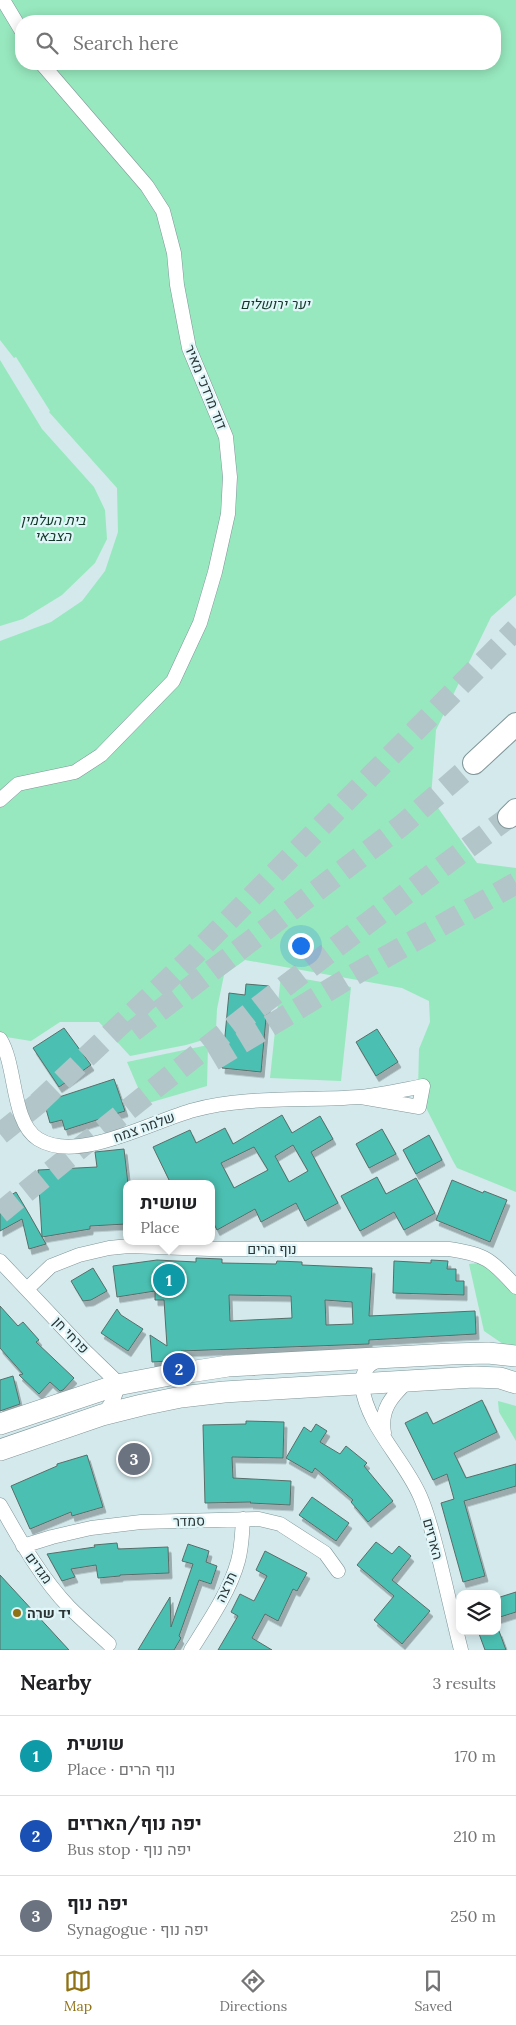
<!DOCTYPE html>
<html lang="en">
<head>
<meta charset="utf-8">
<style>
	:root { --surface:#fff; --page:#f2f2f2; --text:#202124; --muted:#757577; --line:#e0e0e0; --accent:#8f7116 }
	body { margin:0; font-family:Lora,Heebo,serif; background:var(--page); color:var(--text) }
	.controls { position:absolute; right:15px; bottom:15px; display:grid; overflow:hidden; border-radius:10px; box-shadow:0 2px 12px #0003 }
	.controls button { width:45px; height:45px; display:grid; place-items:center; padding:0; border:0; border-bottom:1px solid var(--line); background:var(--surface); color:var(--text); font:25px sans-serif }
	.you { position:absolute; left:300px; top:945px; width:18px; height:18px; margin:-12px; border:4px solid #fff; border-radius:50%; background:#1a73e8; box-shadow:0 0 0 8px #1a73e833 }
	.badge { display:grid; place-items:center; width:32px; height:32px; border-radius:50%; background:var(--accent); color:#fff; font-size:16px; font-weight:700 }
	.pin { position:absolute; translate:-50% -50%; border:2px solid #fff; box-shadow:0 1px 5px #0006 }
	.popup { position:absolute; left:123px; top:1180px; width:92px; height:65px; box-sizing:border-box; display:grid; place-content:center; border-radius:10px; background:var(--surface); filter:drop-shadow(0 1px 4px #0005); font-size:16px; white-space:nowrap; color:var(--muted) }
	.popup b { font-size:19px; color:var(--text) }
	.popup::after { content:''; position:absolute; left:50%; top:100%; margin-left:-10px; border:10px solid transparent; border-top-color:var(--surface) }
	.list { margin:0; padding:0; list-style:none }
	h2 { display:flex; justify-content:space-between; align-items:center; height:65px; margin:0; padding:0 20px; font-size:21px }
	h2 small { font-size:16px; font-weight:400; color:var(--muted) }
	.list li { display:grid; grid-template-columns:32px 1fr auto; gap:15px; align-items:center; box-sizing:border-box; height:80px; padding:0 20px; border-top:1px solid var(--line) }
	.list b { display:block; font-size:19px; white-space:nowrap }
	.list p { margin:0; font-size:16px; white-space:nowrap; color:var(--muted) }
	.list em { font-size:16px; font-style:normal; color:var(--muted) }
	.icon { flex:none; width:28px; height:28px; fill:none; stroke:currentColor; stroke-width:2; stroke-linecap:round; stroke-linejoin:round }
	.map { position:relative; flex:none; width:516px; height:1650px; overflow:hidden }
	.search { position:absolute; background:var(--surface); box-shadow:0 2px 12px #0003; left:15px; right:15px; top:15px; height:55px; display:flex; align-items:center; gap:12px; box-sizing:border-box; padding:0 18px; border-radius:20px; color:var(--muted); font-size:19px }
	.sheet { height:305px; background:var(--surface) }
	nav { display:flex; justify-content:space-around; align-items:center; box-sizing:border-box; height:70px; border-top:1px solid var(--line); background:var(--surface); font-size:14px; color:var(--muted) }
	nav a { display:grid; justify-items:center; gap:2px }
	nav .on { color:var(--accent) }
	.map>svg:first-child { display:block }
	.green { fill:#97e8be; fill-rule:evenodd }
	.building { fill:#4bc0b2; stroke:#596d69; fill-rule:evenodd; filter:url(#shadow) }
	.lines { fill:none; stroke-linecap:round; stroke-linejoin:round }
	.trunk-tunnel { stroke:#b2c5c8; stroke-width:22; stroke-dasharray:22 11; stroke-linecap:butt }
	.minor-casing { stroke:#819699; stroke-width:15 }
	.primary-casing { stroke:#819699; stroke-width:22 }
	.trunk-casing { stroke:#819699; stroke-width:24 }
	.minor { stroke:#fff; stroke-width:14 }
	.primary { stroke:#fff; stroke-width:21 }
	.trunk { stroke:#fff; stroke-width:22 }
	.poi-dot { fill:#8f7116; stroke:#e0f6f9; stroke-width:2 }
	.labels { text-anchor:middle; stroke-width:4.5; stroke-linejoin:round; paint-order:stroke }
	.park-label { font-size:14px; font-style:italic; fill:#123927; stroke:#e0f6f9 }
	.street-label { font-size:14px; fill:#2c3536; stroke:#e0f6f9 }
	.poi-label { font-size:14px; font-weight:bold; fill:#2c3536; stroke:#e0f6f9; text-anchor:start }
</style>
</head>
<body>
<div class="map">
<svg width="516" height="1650" viewBox="0 0 516 1650">
	<defs>
		<filter id="shadow"><feDropShadow dx="3" dy="5.5" stdDeviation="0" flood-color="#0004"/></filter>
	</defs>
	<rect width="100%" height="100%" fill="#d3e9ec"/>
	<path class="green" d="M0,0H516V595L491,617L436,730L431,798L477,863L516,868V1192L457,1168L453,1161L418,1092L419,1049L430,1022L429,1001L402,988L245,960L224,975L217,1009L216,1029L210,1038L186,1045L130,1056L99,1022H60L31,1041L0,1036V641L51,622L82,601L105,571L118,532L117,488L49,412L50,411L16,357L14,358L0,340ZM21,21H495V64H21Z
		M0,360L42,429L94,487L105,510L107,539L95,563L62,595L23,619L0,626Z
		M281,975L351,987L341,1081L270,1078Z
		M208,1045L207,1086L145,1104L127,1062Z
		M478,1263L493,1271L516,1295V1346H506L484,1331L469,1264Z
		M498,1401L516,1406V1441L499,1412Z"/>
	<path class="building" d="M246,984L269,986L261,1072L222,1068L229,993L245,995Z
		M64,1028L91,1065L59,1087L33,1048Z
		M377,1029L398,1062L376,1076L356,1042Z
		M114,1079L125,1111L65,1130L62,1120L50,1123L44,1102Z
		M282,1115L292,1133L320,1116L333,1139L311,1152L338,1203L305,1221L296,1203L261,1222L255,1209L217,1230L212,1220V1184H171L153,1147L190,1130L196,1143L225,1128L233,1144ZM293,1145L308,1171L289,1182L275,1156ZM254,1147L268,1170L234,1188L221,1163Z
		M382,1129L396,1154L369,1168L356,1144Z
		M429,1135L442,1160L416,1174L403,1150Z
		M124,1149L128,1184L126,1224L90,1226V1229L42,1237L38,1170L97,1167L95,1152Z
		M377,1177L386,1194L416,1178L435,1213L404,1230L394,1212L360,1231L341,1196Z
		M452,1180L483,1193L484,1191L507,1200L490,1242L436,1220Z
		M16,1192L29,1214L46,1244L29,1249L22,1219L0,1231V1202Z
		M196,1258L222,1259V1263L276,1264L277,1261L302,1262V1265L372,1268L369,1316L475,1311L476,1334L369,1340V1344L181,1351V1356L187,1360L152,1362L150,1335L167,1346L164,1300H155V1291L117,1297L113,1266L157,1260L196,1262ZM229,1295L291,1296L292,1318L230,1321ZM325,1300L352,1302L353,1324L326,1325Z
		M431,1260L448,1261L447,1269H456V1281H464V1295L393,1293L394,1261L431,1263Z
		M93,1268L107,1291L91,1300L83,1301L71,1281Z
		M0,1306L18,1326L23,1322L39,1340L36,1342L74,1378L63,1390L60,1391L50,1382L39,1394L19,1375L23,1374L0,1348Z
		M117,1309L121,1315L143,1329L128,1351L101,1333Z
		M13,1376L20,1404L0,1411V1380Z
		M482,1400L497,1432L454,1453L466,1478L516,1464V1486L464,1501L485,1576L463,1582L441,1503L454,1499L447,1474L433,1480L405,1423L427,1412L433,1424Z
		M246,1421L284,1422L283,1458L232,1457L233,1478L291,1481L290,1505L250,1503L251,1502L205,1503L203,1425L246,1424Z
		M316,1424L327,1431L320,1442L340,1454L346,1446L367,1463L364,1466L393,1501L368,1522L351,1502L353,1500L315,1468L312,1473L286,1458L304,1427L311,1432Z
		M87,1455L103,1507L72,1516L71,1512L30,1529L11,1486L57,1466V1464Z
		M312,1497L349,1523L336,1541L299,1515Z
		M376,1542L392,1554L399,1546L411,1556L392,1580L430,1611L402,1644L374,1620L394,1596L357,1565Z
		M117,1543L118,1549L168,1547L169,1573L120,1575V1576L98,1578L96,1565L71,1569L75,1577L62,1581L47,1554L95,1547L94,1545Z
		M188,1544L209,1551L206,1562L217,1566L211,1584L199,1580L179,1636L181,1638L174,1650H138L170,1597L171,1627L193,1564L182,1561Z
		M265,1551L307,1573L297,1591L293,1589L278,1621L265,1614L252,1638L272,1650H218L238,1616L231,1612L240,1594L254,1601L267,1576L256,1570Z
		M0,1575L69,1650H0Z
		M516,1592V1612L497,1618V1598Z
		M478,1631H499L506,1650H485Z"/>
	<g class="lines">
		<path class="trunk-tunnel" d="M133,1031L401,826L474,763
			M213,1060L357,973L516,883
			M38,1103L195,954L516,629
			M0,1134L40,1102
			M0,1213C166,1077 336,945 509,817"/>
		<defs>
			<path id="minor" d="M3,0L21,30
				M0,800L18,784L75,772L101,755L173,681L200,623L215,572L228,514L230,477L226,437L189,348L177,285L174,253L163,211L147,186L42,64
				M0,1039C17,1066 11,1122 38,1139C78,1164 152,1121 194,1110C244,1096 306,1101 359,1097C380,1095 402,1090 423,1086L419,1107L361,1097
				M0,1261L84,1350L115,1380C120,1393 111,1405 102,1415
				M27,1289L51,1266L79,1255L109,1248L129,1246L210,1249H449C485,1254 492,1260 516,1287
				M379,1360C368,1364 361,1373 362,1386C367,1426 404,1459 420,1496C428,1514 433,1535 438,1554C446,1586 453,1618 461,1650
				M384,1433C380,1410 391,1397 407,1382
				M0,1505C20,1540 41,1578 69,1607C82,1620 96,1632 109,1644
				M23,1546L52,1537L91,1528L141,1522L259,1519L280,1524L325,1553L338,1571
				M191,1650C208,1623 230,1591 238,1561C242,1547 242,1533 243,1519"/>
			<path id="primary" d="M0,1424L117,1385L170,1375L228,1366L451,1354L488,1353L516,1356
				M0,1450L102,1415L142,1405L181,1397L224,1392L474,1377L500,1378L516,1383"/>
			<path id="trunk" d="M474,763L516,724
				M509,817L516,810"/>
		</defs>
		<use href="#minor" class="minor-casing"/>
		<use href="#primary" class="primary-casing"/>
		<use href="#trunk" class="trunk-casing"/>
		<use href="#minor" class="minor"/>
		<use href="#primary" class="primary"/>
		<use href="#trunk" class="trunk"/>
	</g>
	<circle class="poi-dot" cx="17" cy="1613" r="5"/>
	<g class="labels">
		<g class="park-label">
			<text x="275" y="309">יער ירושלים</text>
			<text x="53" y="525">בית העלמין<tspan x="53" dy="16">הצבאי</tspan></text>
		</g>
		<g class="street-label">
			<text transform="translate(206 387) rotate(68)" y="5">דוד מרדכי מאיר</text>
			<text transform="translate(144 1127) rotate(-20)" y="5">שלמה צמח</text>
			<text x="272" y="1254">נוף הרים</text>
			<text transform="translate(71 1335) rotate(46)" y="5">פרחי חן</text>
			<text transform="translate(189 1521) rotate(-2)" y="5">סמדר</text>
			<text transform="translate(433 1539) rotate(75)" y="5">הארזים</text>
			<text transform="translate(39 1568) rotate(54)" y="5">מגדים</text>
			<text transform="translate(226 1587) rotate(-65)" y="5">תרצה</text>
		</g>
		<g class="poi-label">
			<text x="27" y="1618">יד שרה</text>
		</g>
	</g>
</svg>
<div class="controls">
<button><svg class="icon" aria-label="layers" viewBox="0 0 24 24"><path d="M12 4l9 5-9 5-9-5zM3 14l9 5 9-5"/></svg></button>
</div>
<div class="you"></div>
<div class="pin badge" style="left:169px;top:1280px;background:#0f9aa8">1</div>
<div class="popup"><b>שושית</b>Place</div>
<div class="pin badge" style="left:179px;top:1369px;background:#1a4fb4">2</div>
<div class="pin badge" style="left:134px;top:1459px;background:#6b7280">3</div>
<div class="search"><svg class="icon" aria-label="search" viewBox="0 0 24 24"><circle cx="10" cy="10" r="6"/><path d="M15 15l6 6"/></svg>Search here</div>
</div>
<section class="sheet">
<h2>Nearby<small>3 results</small></h2>
<ul class="list">
<li><span class="badge" style="background:#0f9aa8">1</span><div><b>שושית</b><p>Place · נוף הרים</p></div><em>170 m</em></li>
<li><span class="badge" style="background:#1a4fb4">2</span><div><b>יפה נוף/הארזים</b><p>Bus stop · יפה נוף</p></div><em>210 m</em></li>
<li><span class="badge" style="background:#6b7280">3</span><div><b>יפה נוף</b><p>Synagogue · יפה נוף</p></div><em>250 m</em></li>
</ul>
</section>
<nav>
<a class="on"><svg class="icon" aria-label="map" viewBox="0 0 24 24"><path d="M3 6l6-2 6 2 6-2v14l-6 2-6-2-6 2zM9 4v14M15 6v14"/></svg>Map</a>
<a><svg class="icon" aria-label="directions" viewBox="0 0 24 24"><path d="M12 3l9 9-9 9-9-9zM9 14v-3h6M13 9l2 2-2 2"/></svg>Directions</a>
<a><svg class="icon" aria-label="saved" viewBox="0 0 24 24"><path d="M7 4h10v16l-5-4-5 4z"/></svg>Saved</a>
</nav>
</body>
</html>
